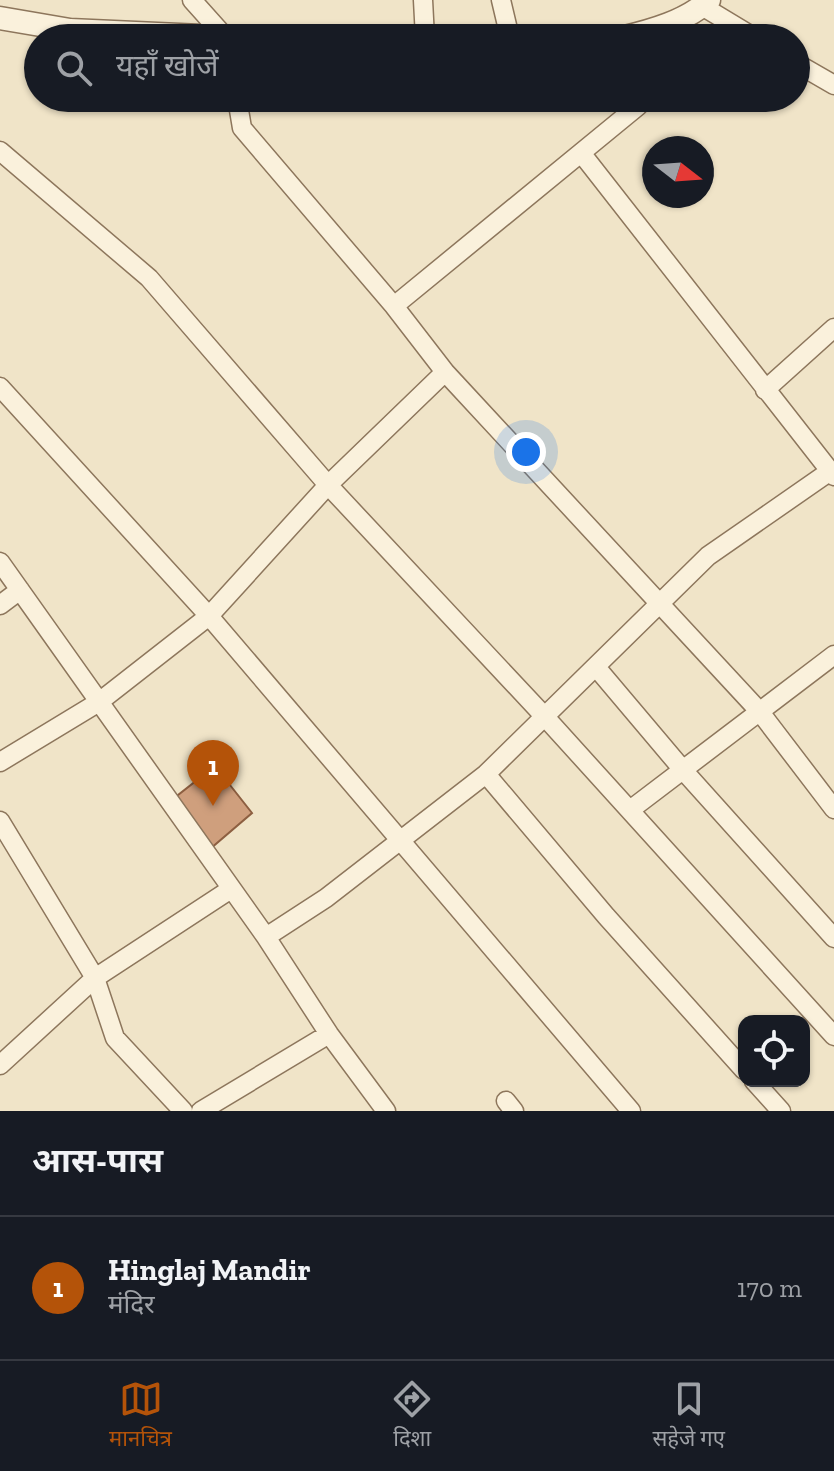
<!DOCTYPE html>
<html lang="hi">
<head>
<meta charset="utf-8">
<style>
	:root { --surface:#171b24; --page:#242831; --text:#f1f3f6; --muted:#9ea1a6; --line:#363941; --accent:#b45309 }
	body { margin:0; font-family:"Zilla Slab","Noto Sans Devanagari",serif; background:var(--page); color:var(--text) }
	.controls { position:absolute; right:24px; bottom:24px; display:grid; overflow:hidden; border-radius:16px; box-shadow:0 2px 6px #0004 }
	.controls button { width:72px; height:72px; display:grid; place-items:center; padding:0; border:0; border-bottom:2px solid var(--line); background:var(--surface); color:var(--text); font:40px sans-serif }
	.compass { position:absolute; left:642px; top:136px; width:72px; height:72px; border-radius:50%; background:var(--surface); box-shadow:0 2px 6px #0004; rotate:107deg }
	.you { position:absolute; left:526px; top:452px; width:28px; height:28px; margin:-20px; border:6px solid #fff; border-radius:50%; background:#1a73e8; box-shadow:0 0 0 12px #1a73e833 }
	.badge { display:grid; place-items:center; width:52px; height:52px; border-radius:50%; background:var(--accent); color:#fff; font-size:26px; font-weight:700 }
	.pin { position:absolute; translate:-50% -66px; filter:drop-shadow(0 2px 4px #0008) }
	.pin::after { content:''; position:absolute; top:42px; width:28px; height:24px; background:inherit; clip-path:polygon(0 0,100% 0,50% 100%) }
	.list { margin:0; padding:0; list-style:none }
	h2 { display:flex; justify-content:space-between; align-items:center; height:104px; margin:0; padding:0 32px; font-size:34px }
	h2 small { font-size:26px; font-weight:400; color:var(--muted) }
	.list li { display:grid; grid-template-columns:52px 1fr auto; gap:24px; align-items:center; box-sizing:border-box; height:144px; padding:0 32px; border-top:2px solid var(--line) }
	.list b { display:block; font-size:30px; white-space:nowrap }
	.list p { margin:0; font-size:26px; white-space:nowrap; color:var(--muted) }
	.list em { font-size:26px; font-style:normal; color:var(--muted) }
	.icon { flex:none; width:44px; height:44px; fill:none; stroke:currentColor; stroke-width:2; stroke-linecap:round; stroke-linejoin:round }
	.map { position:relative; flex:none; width:834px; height:1111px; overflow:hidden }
	.search { position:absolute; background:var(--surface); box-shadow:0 2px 6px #0004; left:24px; right:24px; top:24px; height:88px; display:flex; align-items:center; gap:20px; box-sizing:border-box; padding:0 28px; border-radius:44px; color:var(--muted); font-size:30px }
	.sheet { height:248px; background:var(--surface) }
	nav { display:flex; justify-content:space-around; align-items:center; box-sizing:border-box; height:112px; border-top:2px solid var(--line); background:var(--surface); font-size:22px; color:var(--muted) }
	nav a { display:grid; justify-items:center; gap:4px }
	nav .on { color:var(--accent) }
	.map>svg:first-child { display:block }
	.building { fill:#cf9f7d; stroke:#8d5f41; stroke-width:2 }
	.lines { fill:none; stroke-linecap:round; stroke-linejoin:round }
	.minor-casing { stroke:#8d765c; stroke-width:21 }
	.tertiary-casing { stroke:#8d765c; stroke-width:25 }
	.minor { stroke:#faf1dc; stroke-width:18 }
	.tertiary { stroke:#faf1dc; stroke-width:22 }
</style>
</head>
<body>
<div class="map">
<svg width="834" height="1111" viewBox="0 0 834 1111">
	<rect width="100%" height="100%" fill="#f0e4c8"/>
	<path class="building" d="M215,766L252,813L210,849L173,799Z"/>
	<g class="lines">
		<defs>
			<path id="minor" d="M192,0L226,38
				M423,0L425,38
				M501,0L510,38
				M702,6L755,38
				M796,63L834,85
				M237,98L242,128L394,306L445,372L760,712L834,809
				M0,151L149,278L328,485L546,718L834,1036
				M582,154L834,476
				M394,306L638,106L642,98
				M0,387L209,616L631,1111
				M765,390L834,328
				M0,562L266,937L329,1034L386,1111
				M0,605L20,590
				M596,667L683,770L834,938
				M0,762L99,702L209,616L328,485L445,372
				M486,774L606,916L744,1070
				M630,810L834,655
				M0,821L95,978L115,1038L183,1111
				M266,937L326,898L486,774L708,556L829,472
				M0,1065L95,978L231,889
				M754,1081L781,1111
				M506,1101L514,1111
				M201,1111L329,1034"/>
			<path id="tertiary" d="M0,18L70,30L245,38
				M621,38C651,31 687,21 709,0"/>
		</defs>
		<use href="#minor" class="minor-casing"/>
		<use href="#tertiary" class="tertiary-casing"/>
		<use href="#minor" class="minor"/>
		<use href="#tertiary" class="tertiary"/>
	</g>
</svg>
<div class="controls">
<button><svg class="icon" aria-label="locate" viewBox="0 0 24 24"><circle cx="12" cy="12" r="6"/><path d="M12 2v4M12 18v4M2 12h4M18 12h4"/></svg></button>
</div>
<svg class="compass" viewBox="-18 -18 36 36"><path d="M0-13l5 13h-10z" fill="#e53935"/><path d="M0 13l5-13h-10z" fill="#9ea1a6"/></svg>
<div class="you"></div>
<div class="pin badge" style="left:213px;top:806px">1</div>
<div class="search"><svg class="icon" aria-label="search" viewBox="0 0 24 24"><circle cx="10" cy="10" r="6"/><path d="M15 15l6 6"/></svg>यहाँ खोजें</div>
</div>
<section class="sheet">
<h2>आस-पास<small></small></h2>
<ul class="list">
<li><span class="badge">1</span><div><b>Hinglaj Mandir</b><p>मंदिर</p></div><em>170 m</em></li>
</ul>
</section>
<nav>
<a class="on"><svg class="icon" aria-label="map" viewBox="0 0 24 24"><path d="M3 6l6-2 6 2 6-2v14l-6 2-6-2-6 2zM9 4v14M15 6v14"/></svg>मानचित्र</a>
<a><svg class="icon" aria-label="directions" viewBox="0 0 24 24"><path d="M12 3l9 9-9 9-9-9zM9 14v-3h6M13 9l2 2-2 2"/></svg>दिशा</a>
<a><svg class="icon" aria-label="saved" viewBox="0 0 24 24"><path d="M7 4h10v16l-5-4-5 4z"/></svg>सहेजे गए</a>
</nav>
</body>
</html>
